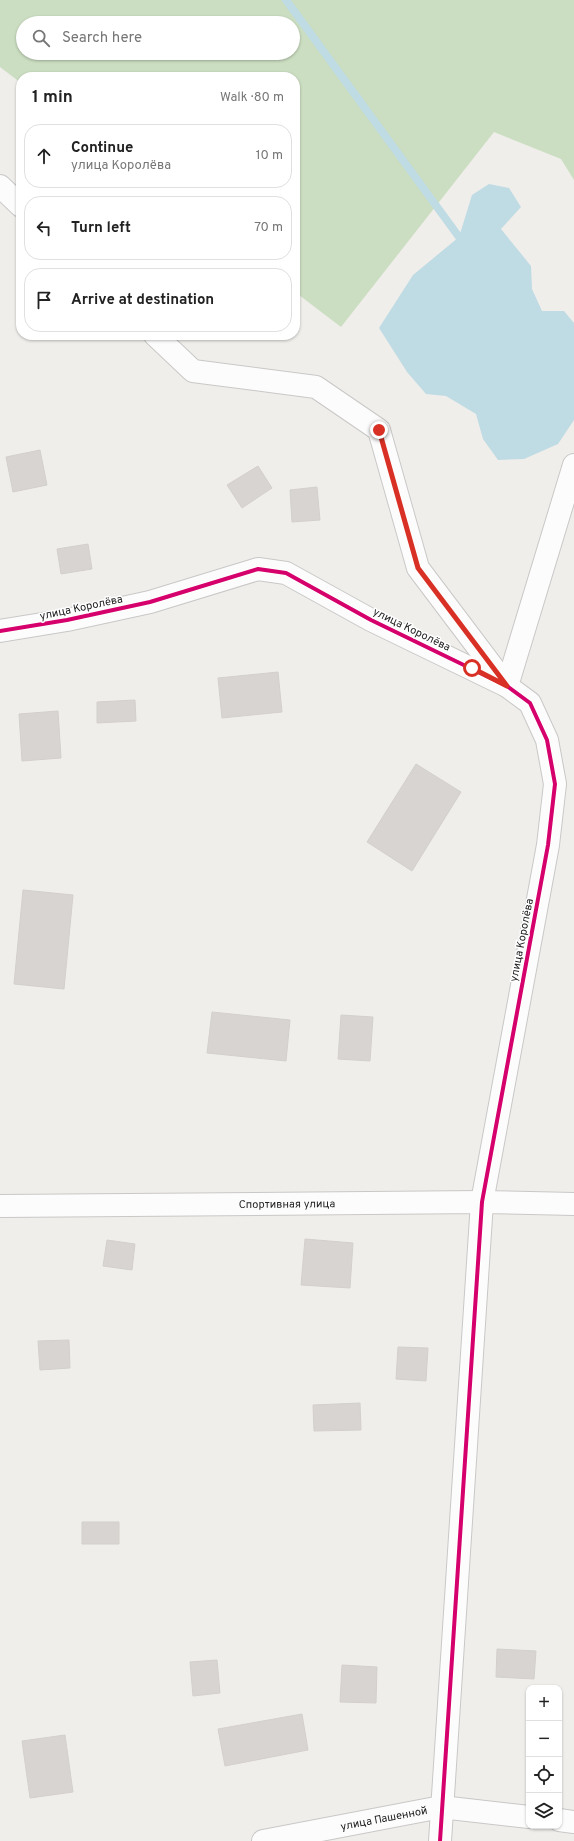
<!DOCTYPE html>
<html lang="en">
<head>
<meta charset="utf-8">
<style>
	:root { --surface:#fff; --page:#f2f2f2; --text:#222; --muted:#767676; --line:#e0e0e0 }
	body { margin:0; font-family:Overpass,sans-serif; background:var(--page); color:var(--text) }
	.controls { position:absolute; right:12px; bottom:12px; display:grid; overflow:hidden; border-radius:8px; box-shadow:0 1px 3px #0004 }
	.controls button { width:36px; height:36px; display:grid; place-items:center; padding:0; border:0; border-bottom:1px solid var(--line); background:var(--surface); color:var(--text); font:20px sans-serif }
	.stop { position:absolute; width:12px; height:12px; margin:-9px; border:3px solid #d93025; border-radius:50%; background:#fff }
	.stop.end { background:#d93025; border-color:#fff; box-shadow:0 1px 4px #0008 }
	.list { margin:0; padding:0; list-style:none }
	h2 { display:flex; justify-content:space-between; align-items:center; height:52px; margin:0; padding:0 16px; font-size:17px }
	h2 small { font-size:13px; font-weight:400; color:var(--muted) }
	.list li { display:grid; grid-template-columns:26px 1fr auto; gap:12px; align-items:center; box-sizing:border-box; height:64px; margin:0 8px 8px; padding:0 8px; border:1px solid var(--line); border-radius:16px }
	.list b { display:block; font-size:15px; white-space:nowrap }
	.list p { margin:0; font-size:13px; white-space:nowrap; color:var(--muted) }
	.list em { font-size:13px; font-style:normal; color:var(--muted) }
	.icon { flex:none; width:22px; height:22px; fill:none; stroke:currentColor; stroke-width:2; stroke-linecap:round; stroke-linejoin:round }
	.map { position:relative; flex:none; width:574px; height:1841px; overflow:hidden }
	.search { position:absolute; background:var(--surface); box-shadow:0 1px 3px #0004; left:16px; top:16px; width:284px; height:44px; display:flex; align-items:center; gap:10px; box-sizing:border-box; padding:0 14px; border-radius:22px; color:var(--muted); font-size:15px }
	.panel { position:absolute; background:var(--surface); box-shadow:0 1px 3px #0004; left:16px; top:72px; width:284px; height:268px; border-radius:16px }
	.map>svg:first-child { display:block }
	.forest { fill:#cbdec1; fill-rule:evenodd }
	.water { fill:#bfdbe3 }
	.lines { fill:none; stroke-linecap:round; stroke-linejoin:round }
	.stream { stroke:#bfdbe3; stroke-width:8 }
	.building { fill:#d7d4d2; stroke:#d3d0cc }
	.minor-casing { stroke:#c9c8c7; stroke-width:24 }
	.minor { stroke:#fdfcfc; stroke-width:22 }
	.cycleway-casing { stroke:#fff; stroke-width:6 }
	.cycleway { stroke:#d6006c; stroke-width:4 }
	.route { stroke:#d93025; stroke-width:5 }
	.labels { text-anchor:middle; stroke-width:3; stroke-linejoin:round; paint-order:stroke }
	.street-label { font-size:11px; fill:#222; stroke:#fff }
</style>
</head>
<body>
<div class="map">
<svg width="574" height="1841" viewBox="0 0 574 1841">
	<rect width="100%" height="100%" fill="#f0eeeb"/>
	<path class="forest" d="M0,0H574V180L561,159L494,132L341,327L295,292V77H21V83L0,67ZM23,23H293V53H23Z"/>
	<path class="water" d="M489,184L509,188L521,207L501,229L531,266L532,289L542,311H564L574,323V420L558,444L524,459L498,460L483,439L476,414L446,396L426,394L407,372L379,328L413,275L459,237L472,195Z"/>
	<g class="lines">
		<path class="stream" d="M286,0L459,237"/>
	</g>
	<path class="building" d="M40,450L47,485L13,492L6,457Z
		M258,466L272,488L242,508L227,485Z
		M317,487L320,520L292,522L290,490Z
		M88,544L92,569L61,574L57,549Z
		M278,672L282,712L222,718L218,678Z
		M135,700L136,721L97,723V702Z
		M58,711L61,758L22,761L19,714Z
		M416,764L461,792L412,871L367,842Z
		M23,890L73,895L64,989L14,984Z
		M212,1012L290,1020L286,1061L207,1053Z
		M341,1015L373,1017L370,1061L338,1059Z
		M305,1239L353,1243L350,1288L301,1285Z
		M107,1240L135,1244L132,1270L103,1266Z
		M69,1340L70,1368L40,1370L38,1341Z
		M398,1347L428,1348L426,1381L396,1379Z
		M360,1403L361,1430L314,1431L313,1405Z
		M82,1522H119V1544H82Z
		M497,1649L536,1651L534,1679L496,1677Z
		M217,1660L220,1693L193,1696L190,1662Z
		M342,1665L377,1667L376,1703L340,1702Z
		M302,1714L308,1750L225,1766L218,1729Z
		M65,1735L73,1792L30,1798L22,1741Z"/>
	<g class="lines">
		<defs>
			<g id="minor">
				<path d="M0,186L21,206"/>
				<path d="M155,335L193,371L316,387L379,430L418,568L504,682"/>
				<path d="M0,631L67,620L150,602L258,569L286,573L371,620L507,686L530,703L547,740L555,784L548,845L482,1202L440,1841"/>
				<path d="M507,686L574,465"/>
				<path id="s1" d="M0,1206L482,1202L574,1204"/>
				<path d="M559,1820L574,1822"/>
				<path id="s2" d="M263,1841L441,1807L529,1817"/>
			</g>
		</defs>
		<use href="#minor" class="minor-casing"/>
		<use href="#minor" class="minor"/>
		<defs>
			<path id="cycleway" d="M0,631L67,620L150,602L258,569L286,573L371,620L507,686L530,703L547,740L555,784L548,845L482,1202L440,1841"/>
		</defs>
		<use href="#cycleway" class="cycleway-casing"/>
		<use href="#cycleway" class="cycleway"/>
	</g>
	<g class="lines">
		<path class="route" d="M379,430L418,568L507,686L472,668"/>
	</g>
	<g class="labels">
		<g class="street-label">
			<text transform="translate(81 607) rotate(-12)" y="4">улица Королёва</text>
			<text transform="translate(412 629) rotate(26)" y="4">улица Королёва</text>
			<text transform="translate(521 940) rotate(-79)" y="4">улица Королёва</text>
			<text dy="4" stroke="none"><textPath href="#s1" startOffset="287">Спортивная улица</textPath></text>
			<text dy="4" stroke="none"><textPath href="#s2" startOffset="123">улица Пашенной</textPath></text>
		</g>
	</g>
</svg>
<div class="controls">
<button>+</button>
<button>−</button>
<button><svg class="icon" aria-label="locate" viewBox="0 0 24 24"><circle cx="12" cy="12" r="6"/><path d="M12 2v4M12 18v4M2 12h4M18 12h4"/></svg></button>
<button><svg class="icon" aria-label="layers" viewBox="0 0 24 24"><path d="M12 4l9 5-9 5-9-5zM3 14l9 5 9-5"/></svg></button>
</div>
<div class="stop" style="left:472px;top:668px"></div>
<div class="stop end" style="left:379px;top:430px"></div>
<div class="search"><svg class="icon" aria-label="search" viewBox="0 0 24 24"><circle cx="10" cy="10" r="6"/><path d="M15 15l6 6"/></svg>Search here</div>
<section class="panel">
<h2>1 min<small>Walk · 80 m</small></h2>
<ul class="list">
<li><svg class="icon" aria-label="ahead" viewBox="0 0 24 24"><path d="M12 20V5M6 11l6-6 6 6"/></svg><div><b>Continue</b><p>улица Королёва</p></div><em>10 m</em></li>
<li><svg class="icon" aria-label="left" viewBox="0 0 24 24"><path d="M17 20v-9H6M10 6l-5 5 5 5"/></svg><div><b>Turn left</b></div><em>70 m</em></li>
<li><svg class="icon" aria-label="arrive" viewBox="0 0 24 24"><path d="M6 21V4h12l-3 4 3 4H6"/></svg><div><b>Arrive at destination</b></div></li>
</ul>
</section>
</div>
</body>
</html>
